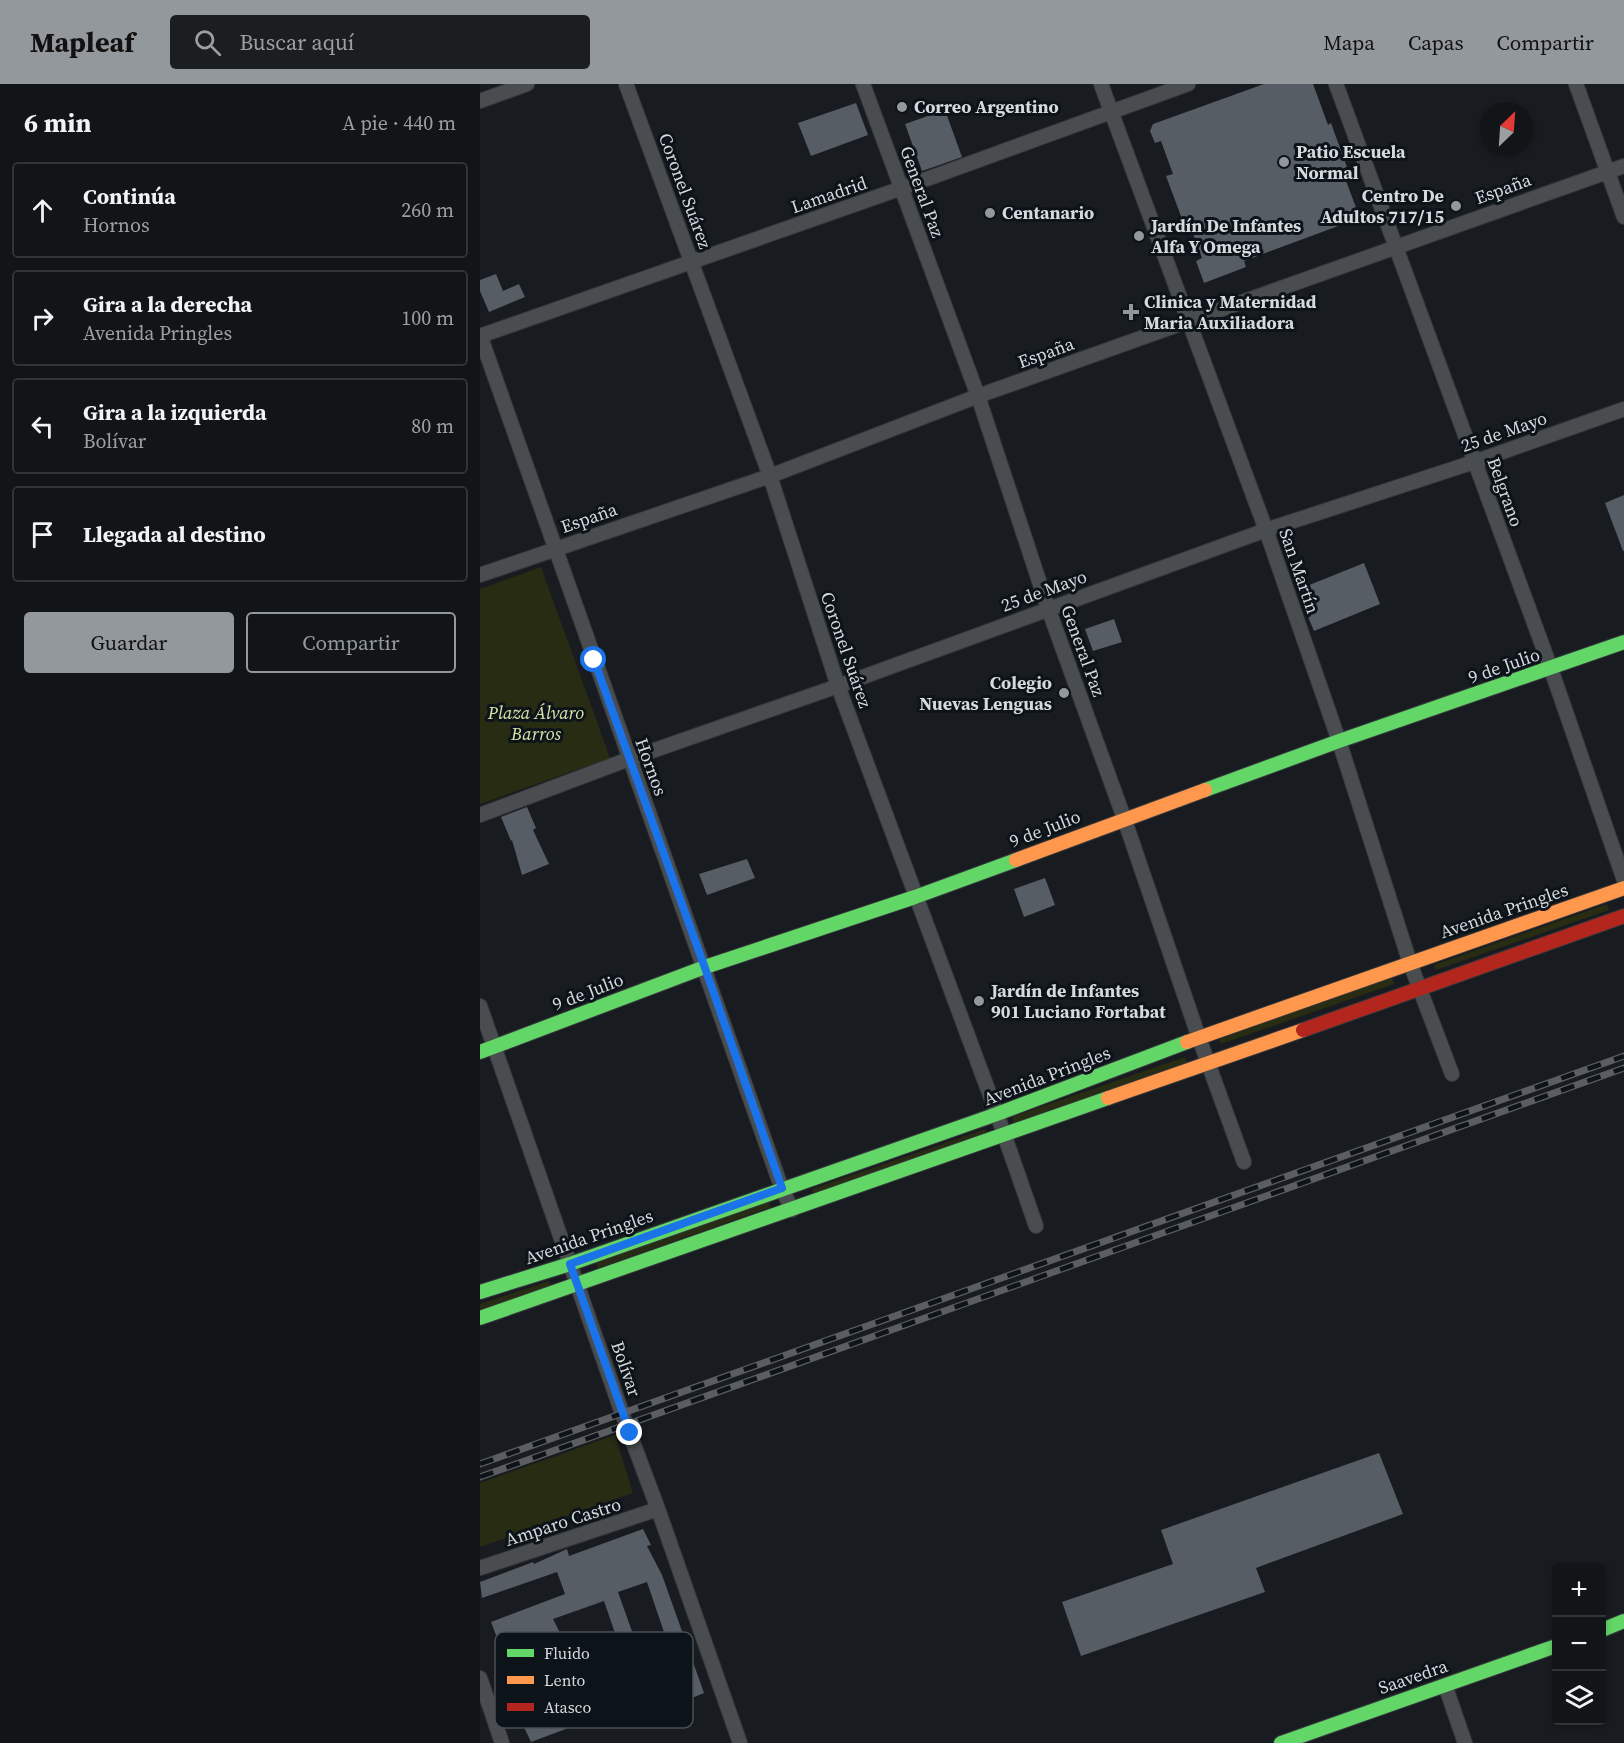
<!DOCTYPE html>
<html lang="es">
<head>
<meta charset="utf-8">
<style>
	:root { --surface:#121518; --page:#1b1e21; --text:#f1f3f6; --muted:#9c9fa2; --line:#313437; --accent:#93989c }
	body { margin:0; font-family:"Source Serif 4",serif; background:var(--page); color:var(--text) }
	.controls { position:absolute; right:18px; bottom:18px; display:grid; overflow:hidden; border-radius:6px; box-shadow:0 3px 9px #0003 }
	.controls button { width:54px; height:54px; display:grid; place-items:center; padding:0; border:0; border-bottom:2px solid var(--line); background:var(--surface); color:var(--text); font:30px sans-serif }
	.compass { position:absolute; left:1000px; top:18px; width:54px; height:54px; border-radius:50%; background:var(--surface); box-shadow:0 3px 9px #0003; rotate:25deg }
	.stop { position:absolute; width:18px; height:18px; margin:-14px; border:4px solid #1a73e8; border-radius:50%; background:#fff }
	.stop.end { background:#1a73e8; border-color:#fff; box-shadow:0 2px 6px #0008 }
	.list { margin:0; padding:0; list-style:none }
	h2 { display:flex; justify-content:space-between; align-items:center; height:78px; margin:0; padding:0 24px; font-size:26px }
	h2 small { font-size:20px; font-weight:400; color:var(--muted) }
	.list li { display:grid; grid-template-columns:39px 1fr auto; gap:18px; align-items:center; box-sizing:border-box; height:96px; margin:0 12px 12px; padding:0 12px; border:2px solid var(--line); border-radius:6px }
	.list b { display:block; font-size:22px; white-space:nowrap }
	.list p { margin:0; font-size:20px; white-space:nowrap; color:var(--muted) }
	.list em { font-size:20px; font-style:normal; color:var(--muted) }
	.actions { display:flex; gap:12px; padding:18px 24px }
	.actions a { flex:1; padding:14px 0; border:2px solid var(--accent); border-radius:6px; text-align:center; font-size:21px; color:var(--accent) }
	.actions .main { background:var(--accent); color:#111 }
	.icon { flex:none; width:33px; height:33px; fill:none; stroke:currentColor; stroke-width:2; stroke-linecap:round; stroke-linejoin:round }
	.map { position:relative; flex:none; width:1144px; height:1659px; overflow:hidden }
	header { display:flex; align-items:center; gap:36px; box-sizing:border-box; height:84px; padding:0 30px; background:var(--accent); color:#111 }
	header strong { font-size:28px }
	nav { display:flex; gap:33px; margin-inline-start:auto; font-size:21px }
	.search { width:420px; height:54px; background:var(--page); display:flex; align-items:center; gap:15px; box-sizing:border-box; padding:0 21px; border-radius:6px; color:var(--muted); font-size:22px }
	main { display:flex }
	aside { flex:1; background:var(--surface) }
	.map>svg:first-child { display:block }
	.green { fill:#272c12 }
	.building { fill:#565d64 }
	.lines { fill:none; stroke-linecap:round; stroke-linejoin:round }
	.street-casing { stroke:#36383c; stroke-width:16 }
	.fast-casing { stroke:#36383c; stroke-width:16 }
	.slow-casing { stroke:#36383c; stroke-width:16 }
	.jam-casing { stroke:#36383c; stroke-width:16 }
	.street { stroke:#4a4d50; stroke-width:14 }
	.fast { stroke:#63d668; stroke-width:14 }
	.slow { stroke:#ff974d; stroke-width:14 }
	.jam { stroke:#b3261e; stroke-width:14 }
	.rail-casing { stroke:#5b5d60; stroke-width:7 }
	.rail { stroke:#0c1319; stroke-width:4.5; stroke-dasharray:14; stroke-linecap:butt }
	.route { stroke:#1a73e8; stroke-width:8 }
	.poi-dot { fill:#93989c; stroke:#0c1319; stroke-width:2 }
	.labels { text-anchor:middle; stroke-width:6; stroke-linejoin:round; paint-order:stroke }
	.poi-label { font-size:18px; font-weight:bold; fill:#d5dade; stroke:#0c1319; text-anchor:start }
	.street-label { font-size:18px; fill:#d5dade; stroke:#0c1319 }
	.park-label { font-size:18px; font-style:italic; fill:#d7e3a7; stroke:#0c1319 }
	.key { fill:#0c1319; stroke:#484f54; stroke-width:1.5 }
	.key-label { font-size:16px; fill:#d5dade }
</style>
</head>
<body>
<header>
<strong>Mapleaf</strong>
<div class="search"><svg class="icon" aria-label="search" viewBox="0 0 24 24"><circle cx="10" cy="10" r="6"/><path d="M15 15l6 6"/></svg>Buscar aquí</div>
<nav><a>Mapa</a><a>Capas</a><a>Compartir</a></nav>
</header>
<main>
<aside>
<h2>6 min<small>A pie · 440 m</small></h2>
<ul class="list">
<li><svg class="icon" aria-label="ahead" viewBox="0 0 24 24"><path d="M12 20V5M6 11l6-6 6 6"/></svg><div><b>Continúa</b><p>Hornos</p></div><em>260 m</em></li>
<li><svg class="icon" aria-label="right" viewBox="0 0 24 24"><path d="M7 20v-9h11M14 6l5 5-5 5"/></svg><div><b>Gira a la derecha</b><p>Avenida Pringles</p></div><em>100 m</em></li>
<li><svg class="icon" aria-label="left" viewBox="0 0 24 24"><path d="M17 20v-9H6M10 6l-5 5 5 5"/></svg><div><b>Gira a la izquierda</b><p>Bolívar</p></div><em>80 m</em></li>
<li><svg class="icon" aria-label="arrive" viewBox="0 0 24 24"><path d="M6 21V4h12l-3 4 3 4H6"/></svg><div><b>Llegada al destino</b></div></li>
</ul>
<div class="actions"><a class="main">Guardar</a><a>Compartir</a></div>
</aside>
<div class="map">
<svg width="1144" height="1659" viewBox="0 0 1144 1659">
	<rect width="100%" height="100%" fill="#181c20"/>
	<path class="green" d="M61,483L130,674L0,720V505Z
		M1127,820L1129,826L956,886L954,881Z
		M912,894L914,900L741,960L739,955Z
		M705,973L707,978L533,1039L532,1033Z
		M505,1045L507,1050L334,1111L332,1105Z
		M289,1118L291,1123L118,1184L116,1179Z
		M69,1197L71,1202L0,1226V1220Z
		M135,1351L153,1409L0,1463V1399Z"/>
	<path class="building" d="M784,0H833L848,41L851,39L868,86L863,89L880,134L764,177L766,183L724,199L716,177L722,174L710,141L705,143L686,92L693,90L681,57L675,59L670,47L673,40Z
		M376,19L388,51L331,72L318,39Z
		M465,26L482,73L442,87L425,40Z
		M16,190L23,207L39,200L45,213L9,228L0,207V196Z
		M1144,411V467H1143L1125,419Z
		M884,479L900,520L834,547L817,506Z
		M634,535L642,558L613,567L605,545Z
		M47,723L56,744L53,746L69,780L42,791L32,756L31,757L21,733Z
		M267,775L275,794L227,811L219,790Z
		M565,794L575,821L544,833L534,805Z
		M899,1369L923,1430L776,1484L785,1508L601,1572L582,1518L693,1480L681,1446Z
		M163,1445L171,1461L167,1462L182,1491L224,1609L207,1616L167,1498L138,1508L180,1626L164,1634L158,1618L51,1658L43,1641L50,1639L39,1609L95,1588L110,1617L153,1602L124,1517L73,1535L87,1563L28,1583L11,1538L85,1510L77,1488L2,1514L0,1498L53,1478L54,1480L87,1465L89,1472Z"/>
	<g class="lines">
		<defs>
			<path id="street" d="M146,0L290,392L358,602L517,1030L556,1142
				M383,0L498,312L568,524L644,734L719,954L764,1078
				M621,0L786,446L859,657L930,879L972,990
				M856,0L1071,585L1144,796
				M1096,0L1144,133
				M0,17L47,0
				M0,251L302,1105L312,1126
				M0,252L422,104L708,0
				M0,491L290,392L498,312L1144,82
				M0,731L149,675L358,602L786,446L994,378L1144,325
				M0,922L142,1329L178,1425L260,1659
				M0,1484L178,1425
				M0,1594L22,1659
				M965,1601L985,1659"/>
			<path id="fast" d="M725,706L859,657L1144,558
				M0,968L225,883L435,813L536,776
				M0,1208L90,1180L517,1030L707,958
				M0,1234L628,1014
				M1122,1546L1144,1537
				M801,1659L1076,1562"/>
			<path id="slow" d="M536,776L725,706
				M707,958L1144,804
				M628,1014L823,946"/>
			<path id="jam" d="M823,946L1144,832"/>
		</defs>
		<use href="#street" class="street-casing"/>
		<use href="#fast" class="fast-casing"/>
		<use href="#slow" class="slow-casing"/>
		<use href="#jam" class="jam-casing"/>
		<use href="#street" class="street"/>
		<use href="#fast" class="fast"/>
		<use href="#slow" class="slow"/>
		<use href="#jam" class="jam"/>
		<defs>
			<path id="rail" d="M0,1380L1144,972
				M0,1393L1144,984"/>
		</defs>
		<use href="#rail" class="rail-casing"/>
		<use href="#rail" class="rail"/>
	</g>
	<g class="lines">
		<path class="route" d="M114,576L225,884L302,1104L90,1180L150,1349"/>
	</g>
	<g class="poi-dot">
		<circle cx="422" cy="23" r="6"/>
		<circle cx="804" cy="78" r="6"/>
		<circle cx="976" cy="122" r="6"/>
		<circle cx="510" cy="129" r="6"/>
		<circle cx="659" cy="152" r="6"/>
		<path d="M648 219h6v6h6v6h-6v6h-6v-6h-6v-6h6z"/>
		<circle cx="584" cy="609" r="6"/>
		<circle cx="499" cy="917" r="6"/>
	</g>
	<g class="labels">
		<g class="poi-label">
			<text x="434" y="29">Correo Argentino</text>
			<text x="816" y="74">Patio Escuela<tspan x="816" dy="21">Normal</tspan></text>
			<text x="964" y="118" text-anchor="end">Centro De<tspan x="964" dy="21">Adultos 717/15</tspan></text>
			<text x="522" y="135">Centanario</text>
			<text x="671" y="148">Jardín De Infantes<tspan x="671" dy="21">Alfa Y Omega</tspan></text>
			<text x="664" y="224">Clinica y Maternidad<tspan x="664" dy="21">Maria Auxiliadora</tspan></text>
			<text x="572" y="605" text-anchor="end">Colegio<tspan x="572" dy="21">Nuevas Lenguas</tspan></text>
			<text x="511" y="913">Jardín de Infantes<tspan x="511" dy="21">901 Luciano Fortabat</tspan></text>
		</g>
		<g class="street-label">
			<text transform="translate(1023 105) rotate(-20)" y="6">España</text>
			<text transform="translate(205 107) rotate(70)" y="6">Coronel Suárez</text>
			<text transform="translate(442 108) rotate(70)" y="6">General Paz</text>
			<text transform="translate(349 111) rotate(-19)" y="6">Lamadrid</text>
			<text transform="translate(566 269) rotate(-20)" y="6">España</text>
			<text transform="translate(1024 348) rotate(-19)" y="6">25 de Mayo</text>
			<text transform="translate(1025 408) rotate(70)" y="6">Belgrano</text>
			<text transform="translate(109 434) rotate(-19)" y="6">España</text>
			<text transform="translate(819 487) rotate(71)" y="6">San Martín</text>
			<text transform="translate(564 507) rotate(-20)" y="6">25 de Mayo</text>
			<text transform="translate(366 566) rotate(71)" y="6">Coronel Suárez</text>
			<text transform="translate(603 567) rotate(70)" y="6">General Paz</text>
			<text transform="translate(1024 582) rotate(-19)" y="6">9 de Julio</text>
			<text transform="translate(171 683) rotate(70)" y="6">Hornos</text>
			<text transform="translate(565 745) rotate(-21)" y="6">9 de Julio</text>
			<text transform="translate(1024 827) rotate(-19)" y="6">Avenida Pringles</text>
			<text transform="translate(108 908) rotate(-21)" y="6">9 de Julio</text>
			<text transform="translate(567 992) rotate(-21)" y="6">Avenida Pringles</text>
			<text transform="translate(109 1153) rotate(-19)" y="6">Avenida Pringles</text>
			<text transform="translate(146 1285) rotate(71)" y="6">Bolívar</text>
			<text transform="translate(83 1438) rotate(-18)" y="6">Amparo Castro</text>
			<text transform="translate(933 1593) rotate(-19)" y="6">Saavedra</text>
		</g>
		<g class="park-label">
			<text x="56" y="635">Plaza Álvaro<tspan x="56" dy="21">Barros</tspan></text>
		</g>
	</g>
	<rect x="15" y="1548" width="198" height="96" rx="9" class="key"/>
	<rect x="27" y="1565" width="27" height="8" fill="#63d668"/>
	<rect x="27" y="1592" width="27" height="8" fill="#ff974d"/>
	<rect x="27" y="1619" width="27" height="8" fill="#b3261e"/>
	<g class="key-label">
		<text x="64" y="1575">Fluido</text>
		<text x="64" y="1602">Lento</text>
		<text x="64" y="1629">Atasco</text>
	</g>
</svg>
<div class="controls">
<button>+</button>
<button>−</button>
<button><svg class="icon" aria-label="layers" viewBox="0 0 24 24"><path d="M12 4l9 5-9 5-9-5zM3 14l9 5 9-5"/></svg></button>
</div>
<svg class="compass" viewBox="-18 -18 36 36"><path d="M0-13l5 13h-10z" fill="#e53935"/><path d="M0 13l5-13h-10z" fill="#9c9fa2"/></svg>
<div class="stop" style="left:114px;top:576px"></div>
<div class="stop end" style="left:150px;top:1349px"></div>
</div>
</main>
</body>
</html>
